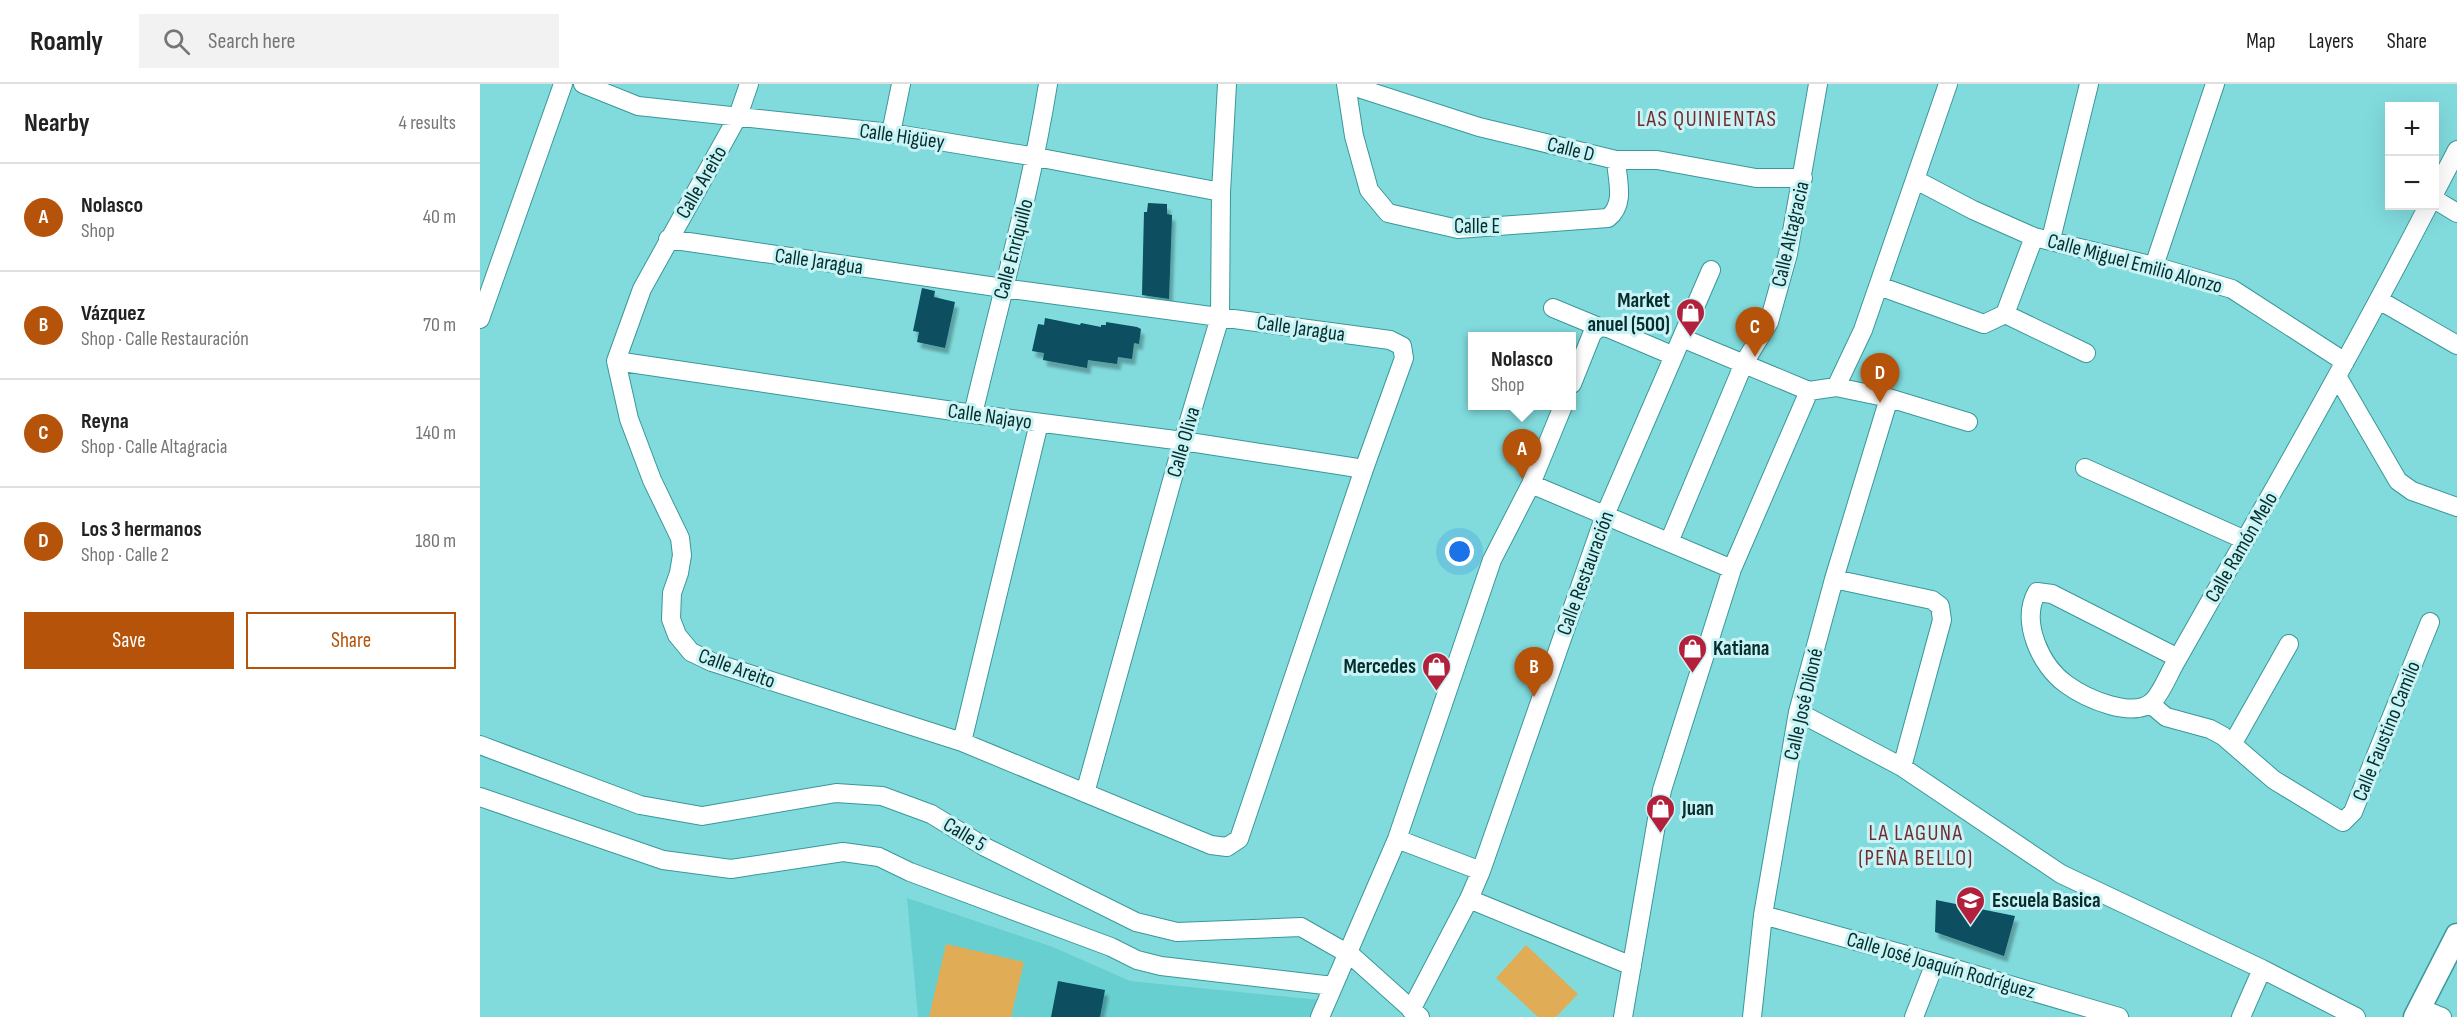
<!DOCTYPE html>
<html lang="en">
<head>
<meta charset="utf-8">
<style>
	:root { --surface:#fff; --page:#f2f2f2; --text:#222; --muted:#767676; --line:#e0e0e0; --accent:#b45309 }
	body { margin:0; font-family:"Sofia Sans Condensed",sans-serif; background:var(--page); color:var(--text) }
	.controls { position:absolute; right:18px; top:18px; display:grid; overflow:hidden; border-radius:0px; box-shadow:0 6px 24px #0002 }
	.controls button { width:54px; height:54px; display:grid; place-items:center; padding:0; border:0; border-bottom:2px solid var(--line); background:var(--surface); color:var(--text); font:30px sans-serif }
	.you { position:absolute; left:980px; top:468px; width:21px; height:21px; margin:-15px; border:4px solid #fff; border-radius:50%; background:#1a73e8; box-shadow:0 0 0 9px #1a73e833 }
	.badge { display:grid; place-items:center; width:39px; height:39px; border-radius:50%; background:var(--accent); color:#fff; font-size:20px; font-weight:700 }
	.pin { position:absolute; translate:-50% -50px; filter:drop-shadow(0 2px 3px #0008) }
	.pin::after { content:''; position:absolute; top:32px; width:21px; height:18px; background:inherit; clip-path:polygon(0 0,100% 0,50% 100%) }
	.popup { position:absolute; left:988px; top:248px; width:108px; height:78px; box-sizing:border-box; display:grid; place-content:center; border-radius:0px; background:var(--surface); filter:drop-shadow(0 2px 4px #0005); font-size:20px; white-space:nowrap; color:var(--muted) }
	.popup b { font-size:22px; color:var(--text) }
	.popup::after { content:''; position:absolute; left:50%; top:100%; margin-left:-12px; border:12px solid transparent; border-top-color:var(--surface) }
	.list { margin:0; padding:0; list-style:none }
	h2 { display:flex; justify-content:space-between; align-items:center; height:78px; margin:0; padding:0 24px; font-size:26px }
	h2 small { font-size:20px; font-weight:400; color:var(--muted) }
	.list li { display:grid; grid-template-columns:39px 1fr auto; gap:18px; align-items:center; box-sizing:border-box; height:108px; padding:0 24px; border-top:2px solid var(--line) }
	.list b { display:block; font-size:22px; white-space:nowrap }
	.list p { margin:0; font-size:20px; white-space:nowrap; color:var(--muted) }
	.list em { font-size:20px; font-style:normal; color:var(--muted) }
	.actions { display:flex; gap:12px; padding:18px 24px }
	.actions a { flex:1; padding:14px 0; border:2px solid var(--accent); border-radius:0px; text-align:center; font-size:21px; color:var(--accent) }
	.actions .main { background:var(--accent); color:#fff }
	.icon { flex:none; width:33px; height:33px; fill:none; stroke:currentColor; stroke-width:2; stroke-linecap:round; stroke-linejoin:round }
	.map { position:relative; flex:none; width:1977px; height:933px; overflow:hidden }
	header { display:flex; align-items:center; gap:36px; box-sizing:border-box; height:84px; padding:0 30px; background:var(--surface); border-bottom:2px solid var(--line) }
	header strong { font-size:28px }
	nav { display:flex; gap:33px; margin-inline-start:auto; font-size:21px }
	.search { width:420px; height:54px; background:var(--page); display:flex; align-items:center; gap:15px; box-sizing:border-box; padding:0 21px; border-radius:0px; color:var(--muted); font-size:22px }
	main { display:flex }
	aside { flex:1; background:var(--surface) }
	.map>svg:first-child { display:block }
	.built { fill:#68cfd1 }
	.green { fill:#e0ac56 }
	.building { fill:#075060; filter:url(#shadow) }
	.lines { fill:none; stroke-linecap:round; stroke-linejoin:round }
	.minor-casing { stroke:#3a979a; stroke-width:20 }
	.tertiary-casing { stroke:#3a979a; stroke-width:25 }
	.minor { stroke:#fff; stroke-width:18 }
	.tertiary { stroke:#fff; stroke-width:22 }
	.labels { text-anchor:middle; stroke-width:6; stroke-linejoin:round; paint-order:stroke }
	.street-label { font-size:21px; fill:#042d2e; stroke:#c9f3f4 }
	.poi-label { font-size:21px; font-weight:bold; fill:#042d2e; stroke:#c9f3f4; text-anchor:start }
	.neighbourhood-label { font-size:22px; letter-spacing:1.5px; fill:#722b31; stroke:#c9f3f4 }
</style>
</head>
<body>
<header>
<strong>Roamly</strong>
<div class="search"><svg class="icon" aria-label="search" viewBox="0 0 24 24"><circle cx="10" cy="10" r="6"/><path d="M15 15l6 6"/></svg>Search here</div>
<nav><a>Map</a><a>Layers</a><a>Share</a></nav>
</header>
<main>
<aside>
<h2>Nearby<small>4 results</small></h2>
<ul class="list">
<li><span class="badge">A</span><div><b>Nolasco</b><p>Shop</p></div><em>40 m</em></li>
<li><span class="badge">B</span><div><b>Vázquez</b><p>Shop · Calle Restauración</p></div><em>70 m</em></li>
<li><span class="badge">C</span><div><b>Reyna</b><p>Shop · Calle Altagracia</p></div><em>140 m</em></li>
<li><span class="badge">D</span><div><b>Los 3 hermanos</b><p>Shop · Calle 2</p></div><em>180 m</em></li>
</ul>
<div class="actions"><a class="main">Save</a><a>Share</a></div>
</aside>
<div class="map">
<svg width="1977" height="933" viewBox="0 0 1977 933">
	<defs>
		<filter id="shadow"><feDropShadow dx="3.5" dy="6" stdDeviation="1.5" flood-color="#0004"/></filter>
	</defs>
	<rect width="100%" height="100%" fill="#81dbdd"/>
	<path class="built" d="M427,814L573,863L650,897L840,916L831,933H438Z"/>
	<path class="green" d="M466,860L544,878L531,933H449Z
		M1046,861L1098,910L1076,933H1058L1016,894Z"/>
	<path class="building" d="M668,119L687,120V130L692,131L689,215L662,211L664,128H667Z
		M442,204L455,207L454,213L475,218L465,264L437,258L439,248L433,247Z
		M565,234L600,241L601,239L621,243V241H626V238L657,243L661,245L659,260L654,259L652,275L638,273L637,280L608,276L607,284L563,276L564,269L552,267L558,240L564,241Z
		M1456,816L1535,832L1524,872L1455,848Z
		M578,897L625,906L620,933H571Z"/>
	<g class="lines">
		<defs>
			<path id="minor" d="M103,0L158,22L411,49L556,73L741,108
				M866,0L999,43L1136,76H1177L1276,94H1323
				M866,0L874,52L889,106L908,129L978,145L1128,134C1146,120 1137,96 1136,76
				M411,49L421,0
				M1436,96L1493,126L1554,153L1674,182L1752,205L1865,278
				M1954,110L1977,66
				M1954,115L1977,129
				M188,155L523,204L910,256L922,262L924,274L884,385L759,755L747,763L731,761L482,658L232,578L211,568L197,551L191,535L192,509L199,489L202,471L200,454L172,396L149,335L136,277L162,205L258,32L269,0
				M1571,155L1609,0
				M1674,182L1735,0
				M1399,202L1504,240L1525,230L1554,153
				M1899,216L1977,261
				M1073,224L1119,243L1128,244L1194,272
				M1525,230L1606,269
				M0,235L83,0
				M1202,254L1329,307L1356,303L1409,314L1488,338
				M136,277L493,330L703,357L884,385
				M1857,292L1918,397L1932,407L1977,423
				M1092,300L1112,250L1119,243
				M1356,303L1383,246L1468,0
				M493,330C519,220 550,112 568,0
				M1605,384L1765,456
				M1051,400L1252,485
				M1189,458L1264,279L1289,238L1308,170L1338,0
				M1354,495L1452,516L1460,522L1462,536L1422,683
				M1698,574L1572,510L1557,508C1540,538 1561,582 1586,600C1605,614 1655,637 1674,616C1682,607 1688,592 1694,581C1711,551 1728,521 1745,491C1815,369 1884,246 1948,122
				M1673,617V622L1686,633L1730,645L1743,652L1794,696L1863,738L1873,728L1950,538
				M1318,628L1422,683L1581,790L1782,885L1876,933
				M482,658L559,339
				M1753,659L1809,560
				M0,661L160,721L222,732L356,709L402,712L451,730L505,763L656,838L697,848L821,843L872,872L940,933
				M605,709L703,357L740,233L741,108L747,0
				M0,713L183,776L251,785L363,768L399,773L430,788L631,863L657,876L681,882L853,902
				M917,755L1001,787
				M989,815L1152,882
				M1283,831L1455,879L1639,933
				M1940,924L1962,933
				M931,926L989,815L1001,787L1125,431L1231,186
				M840,933L917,755L1012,476L1051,400L1083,322
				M1143,933L1182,706L1252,485L1329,307
				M1272,933L1283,831L1318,628L1354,495L1409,314
				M1434,933L1455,879
				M1761,933L1782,885"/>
			<path id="tertiary" d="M1935,933L1977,851"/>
		</defs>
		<use href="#minor" class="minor-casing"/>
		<use href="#tertiary" class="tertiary-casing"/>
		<use href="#minor" class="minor"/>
		<use href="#tertiary" class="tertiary"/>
	</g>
	<defs>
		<symbol id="shop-pin" viewBox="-11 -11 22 30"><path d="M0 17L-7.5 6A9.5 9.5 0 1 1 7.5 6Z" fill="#b3203b" stroke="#c9f3f4"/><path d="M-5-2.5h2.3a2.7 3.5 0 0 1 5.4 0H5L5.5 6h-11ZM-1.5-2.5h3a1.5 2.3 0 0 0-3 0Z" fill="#fff"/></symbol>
		<symbol id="school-pin" viewBox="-11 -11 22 30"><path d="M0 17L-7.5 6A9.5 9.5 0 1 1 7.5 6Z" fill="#b3203b" stroke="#c9f3f4"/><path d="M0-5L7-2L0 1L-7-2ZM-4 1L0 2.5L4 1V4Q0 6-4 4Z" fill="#fff"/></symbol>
	</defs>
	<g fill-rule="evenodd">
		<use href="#shop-pin" x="1194" y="212" width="33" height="45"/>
		<use href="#shop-pin" x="1196" y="548" width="33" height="45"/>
		<use href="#shop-pin" x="940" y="566" width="33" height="45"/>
		<use href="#shop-pin" x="1164" y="708" width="33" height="45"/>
		<use href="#school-pin" x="1474" y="800" width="33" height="45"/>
	</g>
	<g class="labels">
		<g class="street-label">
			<text transform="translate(422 52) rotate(8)" y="7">Calle Higüey</text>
			<text transform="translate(1091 65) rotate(14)" y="7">Calle D</text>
			<text transform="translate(221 98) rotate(-60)" y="7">Calle Areito</text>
			<text x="997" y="149">Calle E</text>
			<text transform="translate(1310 150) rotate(-77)" y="7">Calle Altagracia</text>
			<text transform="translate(533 165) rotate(-75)" y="7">Calle Enriquillo</text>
			<text transform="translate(339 177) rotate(8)" y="7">Calle Jaragua</text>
			<text transform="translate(1655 179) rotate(15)" y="7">Calle Miguel Emilio Alonzo</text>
			<text transform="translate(821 244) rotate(8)" y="7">Calle Jaragua</text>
			<text transform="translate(510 332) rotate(8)" y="7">Calle Najayo</text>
			<text transform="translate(703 358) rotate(-74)" y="7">Calle Oliva</text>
			<text transform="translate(1761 463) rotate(-60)" y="7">Calle Ramón Melo</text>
			<text transform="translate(1105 489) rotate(-70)" y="7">Calle Restauración</text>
			<text transform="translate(257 584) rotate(20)" y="7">Calle Areito</text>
			<text transform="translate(1323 620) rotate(-77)" y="7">Calle José Diloné</text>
			<text transform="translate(1906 647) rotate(-68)" y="7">Calle Faustino Camilo</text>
			<text transform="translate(485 750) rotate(31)" y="7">Calle 5</text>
			<text transform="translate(1461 881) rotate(16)" y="7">Calle José Joaquín Rodríguez</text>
		</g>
		<g class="poi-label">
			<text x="1190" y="223" text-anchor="end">Market<tspan x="1190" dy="24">anuel (500)</tspan></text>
			<text x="1233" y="571">Katiana</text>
			<text x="936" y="589" text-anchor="end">Mercedes</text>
			<text x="1202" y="731">Juan</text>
			<text x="1512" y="823">Escuela Basica</text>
		</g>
		<g class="neighbourhood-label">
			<text x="1227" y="42">LAS QUINIENTAS</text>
			<text x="1436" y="756">LA LAGUNA<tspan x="1436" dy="25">(PEÑA BELLO)</tspan></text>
		</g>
	</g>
</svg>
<div class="controls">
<button>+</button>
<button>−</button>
</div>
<div class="you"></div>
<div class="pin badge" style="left:1042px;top:395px">A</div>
<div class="popup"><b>Nolasco</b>Shop</div>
<div class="pin badge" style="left:1054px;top:613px">B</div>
<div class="pin badge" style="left:1275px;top:273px">C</div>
<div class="pin badge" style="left:1400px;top:319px">D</div>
</div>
</main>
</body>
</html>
